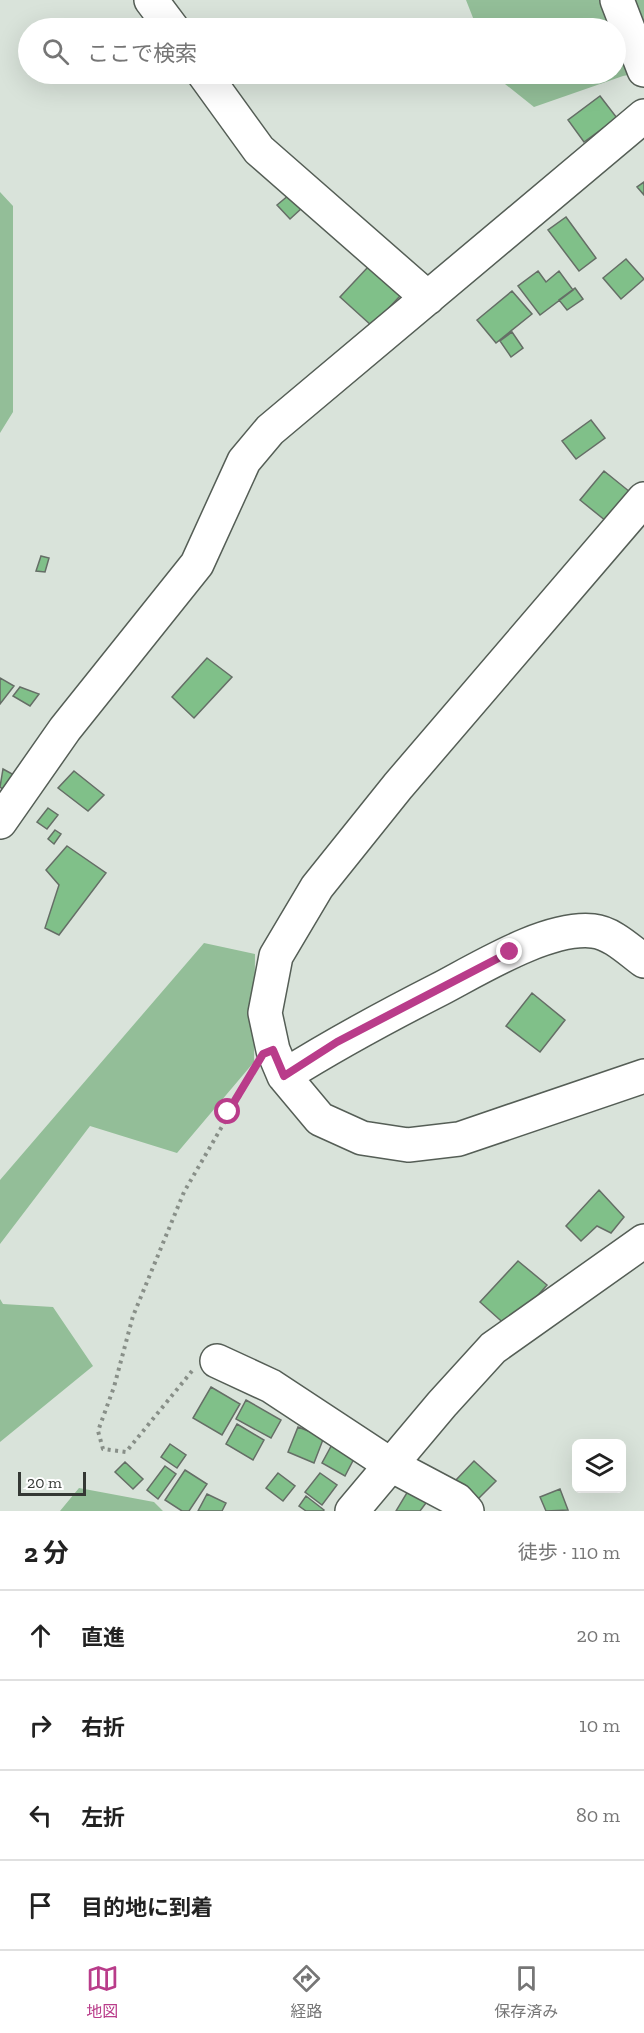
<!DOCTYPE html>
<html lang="ja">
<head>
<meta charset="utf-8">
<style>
	:root { --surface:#fff; --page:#f2f2f2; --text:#222; --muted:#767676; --line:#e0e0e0; --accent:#b93c8a }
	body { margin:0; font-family:"Zilla Slab","Noto Sans JP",serif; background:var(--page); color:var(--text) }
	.controls { position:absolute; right:18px; bottom:18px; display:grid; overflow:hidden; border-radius:9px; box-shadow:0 6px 24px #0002 }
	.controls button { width:54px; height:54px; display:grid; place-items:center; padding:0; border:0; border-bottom:2px solid var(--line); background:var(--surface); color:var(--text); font:30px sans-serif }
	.scale { position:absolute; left:18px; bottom:15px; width:68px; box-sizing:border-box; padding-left:6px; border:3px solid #343834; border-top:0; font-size:16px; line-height:21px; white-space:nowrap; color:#343834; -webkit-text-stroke:4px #fff; paint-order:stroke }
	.stop { position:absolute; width:18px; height:18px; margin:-14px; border:4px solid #b93c8a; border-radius:50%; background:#fff }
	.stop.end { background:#b93c8a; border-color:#fff; box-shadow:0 2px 6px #0008 }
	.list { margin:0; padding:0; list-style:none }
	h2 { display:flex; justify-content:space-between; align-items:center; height:78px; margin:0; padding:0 24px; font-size:26px }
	h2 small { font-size:20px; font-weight:400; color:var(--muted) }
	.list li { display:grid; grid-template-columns:39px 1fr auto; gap:18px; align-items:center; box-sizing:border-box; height:90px; padding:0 24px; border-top:2px solid var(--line) }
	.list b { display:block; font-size:22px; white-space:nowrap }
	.list em { font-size:20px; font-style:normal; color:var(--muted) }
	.icon { flex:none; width:33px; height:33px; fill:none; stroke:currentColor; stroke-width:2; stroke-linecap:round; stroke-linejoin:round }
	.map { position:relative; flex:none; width:644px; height:1511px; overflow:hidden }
	.search { position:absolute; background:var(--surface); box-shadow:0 6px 24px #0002; left:18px; right:18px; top:18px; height:66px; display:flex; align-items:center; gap:15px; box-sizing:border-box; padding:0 21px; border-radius:33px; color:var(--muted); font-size:22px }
	.sheet { height:438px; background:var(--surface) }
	nav { display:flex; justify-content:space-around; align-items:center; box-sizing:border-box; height:84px; border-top:2px solid var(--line); background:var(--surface); font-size:16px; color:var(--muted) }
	nav a { display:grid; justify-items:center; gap:3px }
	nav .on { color:var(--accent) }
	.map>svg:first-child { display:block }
	.green { fill:#93be98 }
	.building { fill:#80c089; stroke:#656e66; stroke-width:1.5 }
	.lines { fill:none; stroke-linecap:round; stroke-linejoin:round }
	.minor-casing { stroke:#555e56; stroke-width:36 }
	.path { stroke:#888f88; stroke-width:4; stroke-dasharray:3 4.5; stroke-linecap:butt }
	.minor { stroke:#fff; stroke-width:33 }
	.route { stroke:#b93c8a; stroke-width:8 }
</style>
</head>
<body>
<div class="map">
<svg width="644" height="1511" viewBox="0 0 644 1511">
	<rect width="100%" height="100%" fill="#d9e3da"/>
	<path class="green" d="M466,0H644V72L623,76L534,107L500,80L497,74H616V28H477Z
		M0,192L13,206V412L0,433Z
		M204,943L255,954L254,1062L177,1153L90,1126L0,1244V1180Z
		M0,1299L3,1304L53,1307L93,1366L0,1442Z
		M79,1488L154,1502L163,1511H60Z"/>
	<path class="building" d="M600,96L617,118L584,142L568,120Z
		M644,182V195L637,187Z
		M289,195L302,208L290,219L277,205Z
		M566,217L596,258L579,271L548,230Z
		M626,259L644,279L621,299L603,278Z
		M368,267L400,296L372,326L340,297Z
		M538,271L546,282L559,271L573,290L540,315L518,286Z
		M575,288L583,299L567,310L559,300Z
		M512,291L532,314L496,343L477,320Z
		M512,332L523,348L511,357L500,341Z
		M591,420L605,438L576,459L562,441Z
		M604,471L630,492L606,521L580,500Z
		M41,556L49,558L45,572L36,571Z
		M207,658L232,677L194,718L172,697Z
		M0,678L14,686L0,704Z
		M20,687L39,694L30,706L13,696Z
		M3,769L14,775L4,790L0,787Z
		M74,771L104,795L88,811L58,788Z
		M48,808L58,815L47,829L37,822Z
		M55,830L61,834L54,844L48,839Z
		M67,846L106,873L59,935L45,928L59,885L46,870Z
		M532,993L565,1020L540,1052L506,1026Z
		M599,1190L624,1217L611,1233L597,1226L581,1241L566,1226Z
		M518,1261L547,1285L509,1328L480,1302Z
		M211,1387L240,1404L222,1435L193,1418Z
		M246,1400L281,1420L271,1438L236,1419Z
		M237,1424L264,1440L253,1460L226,1444Z
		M298,1427L324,1437L314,1463L288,1452Z
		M335,1439L358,1451L345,1476L322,1463Z
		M170,1444L186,1455L177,1468L161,1457Z
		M474,1461L496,1481L477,1500L456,1480Z
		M125,1462L143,1479L133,1489L115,1472Z
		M165,1466L176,1474L158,1499L147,1490Z
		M185,1470L207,1484L189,1511H182L165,1500Z
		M278,1473L295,1486L283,1501L266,1488Z
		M320,1473L337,1485L322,1505L305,1492Z
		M411,1486L429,1499L420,1511H396Z
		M560,1489L568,1510L546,1511L540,1497Z
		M207,1494L226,1503L222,1511H198Z
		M306,1496L324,1510L323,1511H306L299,1506Z"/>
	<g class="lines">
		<defs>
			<path id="minor" d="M151,0L172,28
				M617,0L644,70
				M204,74L259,150L428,298
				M644,499L398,786L317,887L276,956L265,1013L273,1050L284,1076L320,1119L362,1138L408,1145L459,1139L644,1076
				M0,822L65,729L197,564L244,461L270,430L644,116
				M284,1076C335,1044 387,1016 440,989C480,968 548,926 593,931C612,933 629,950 644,961
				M217,1361L271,1386L391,1465L457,1500L467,1511
				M352,1511L442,1404L493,1348L644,1241"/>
		</defs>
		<use href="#minor" class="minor-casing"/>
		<path class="path" d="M192,1371L126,1452L103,1449L98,1431L114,1387L133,1316L184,1192L253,1073"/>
		<use href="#minor" class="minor"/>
	</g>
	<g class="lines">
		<path class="route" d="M228,1112L263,1054L273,1050L284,1076L337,1042L510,952"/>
	</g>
</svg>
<div class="controls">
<button><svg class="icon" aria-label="layers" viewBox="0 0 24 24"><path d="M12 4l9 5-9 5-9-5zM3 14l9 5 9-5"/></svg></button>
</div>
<div class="scale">20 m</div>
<div class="stop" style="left:228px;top:1112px"></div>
<div class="stop end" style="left:510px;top:952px"></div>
<div class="search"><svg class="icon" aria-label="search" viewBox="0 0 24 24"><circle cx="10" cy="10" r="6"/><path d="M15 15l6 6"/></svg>ここで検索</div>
</div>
<section class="sheet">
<h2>2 分<small>徒歩 · 110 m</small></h2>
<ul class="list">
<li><svg class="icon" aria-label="ahead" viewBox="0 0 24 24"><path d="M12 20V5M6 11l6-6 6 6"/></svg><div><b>直進</b></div><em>20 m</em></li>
<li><svg class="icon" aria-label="right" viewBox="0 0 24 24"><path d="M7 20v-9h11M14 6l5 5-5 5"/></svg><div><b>右折</b></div><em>10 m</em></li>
<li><svg class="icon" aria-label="left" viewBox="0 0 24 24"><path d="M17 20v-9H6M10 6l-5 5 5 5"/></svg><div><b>左折</b></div><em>80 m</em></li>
<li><svg class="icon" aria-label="arrive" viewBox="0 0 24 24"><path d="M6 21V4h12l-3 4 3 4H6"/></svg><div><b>目的地に到着</b></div></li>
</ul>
</section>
<nav>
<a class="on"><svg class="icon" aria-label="map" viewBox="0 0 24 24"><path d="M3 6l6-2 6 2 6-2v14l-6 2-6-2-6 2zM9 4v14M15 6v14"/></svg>地図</a>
<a><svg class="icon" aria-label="directions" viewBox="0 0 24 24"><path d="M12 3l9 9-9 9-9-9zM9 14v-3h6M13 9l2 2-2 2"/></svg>経路</a>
<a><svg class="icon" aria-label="saved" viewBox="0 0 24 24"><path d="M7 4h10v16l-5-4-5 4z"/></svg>保存済み</a>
</nav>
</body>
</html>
